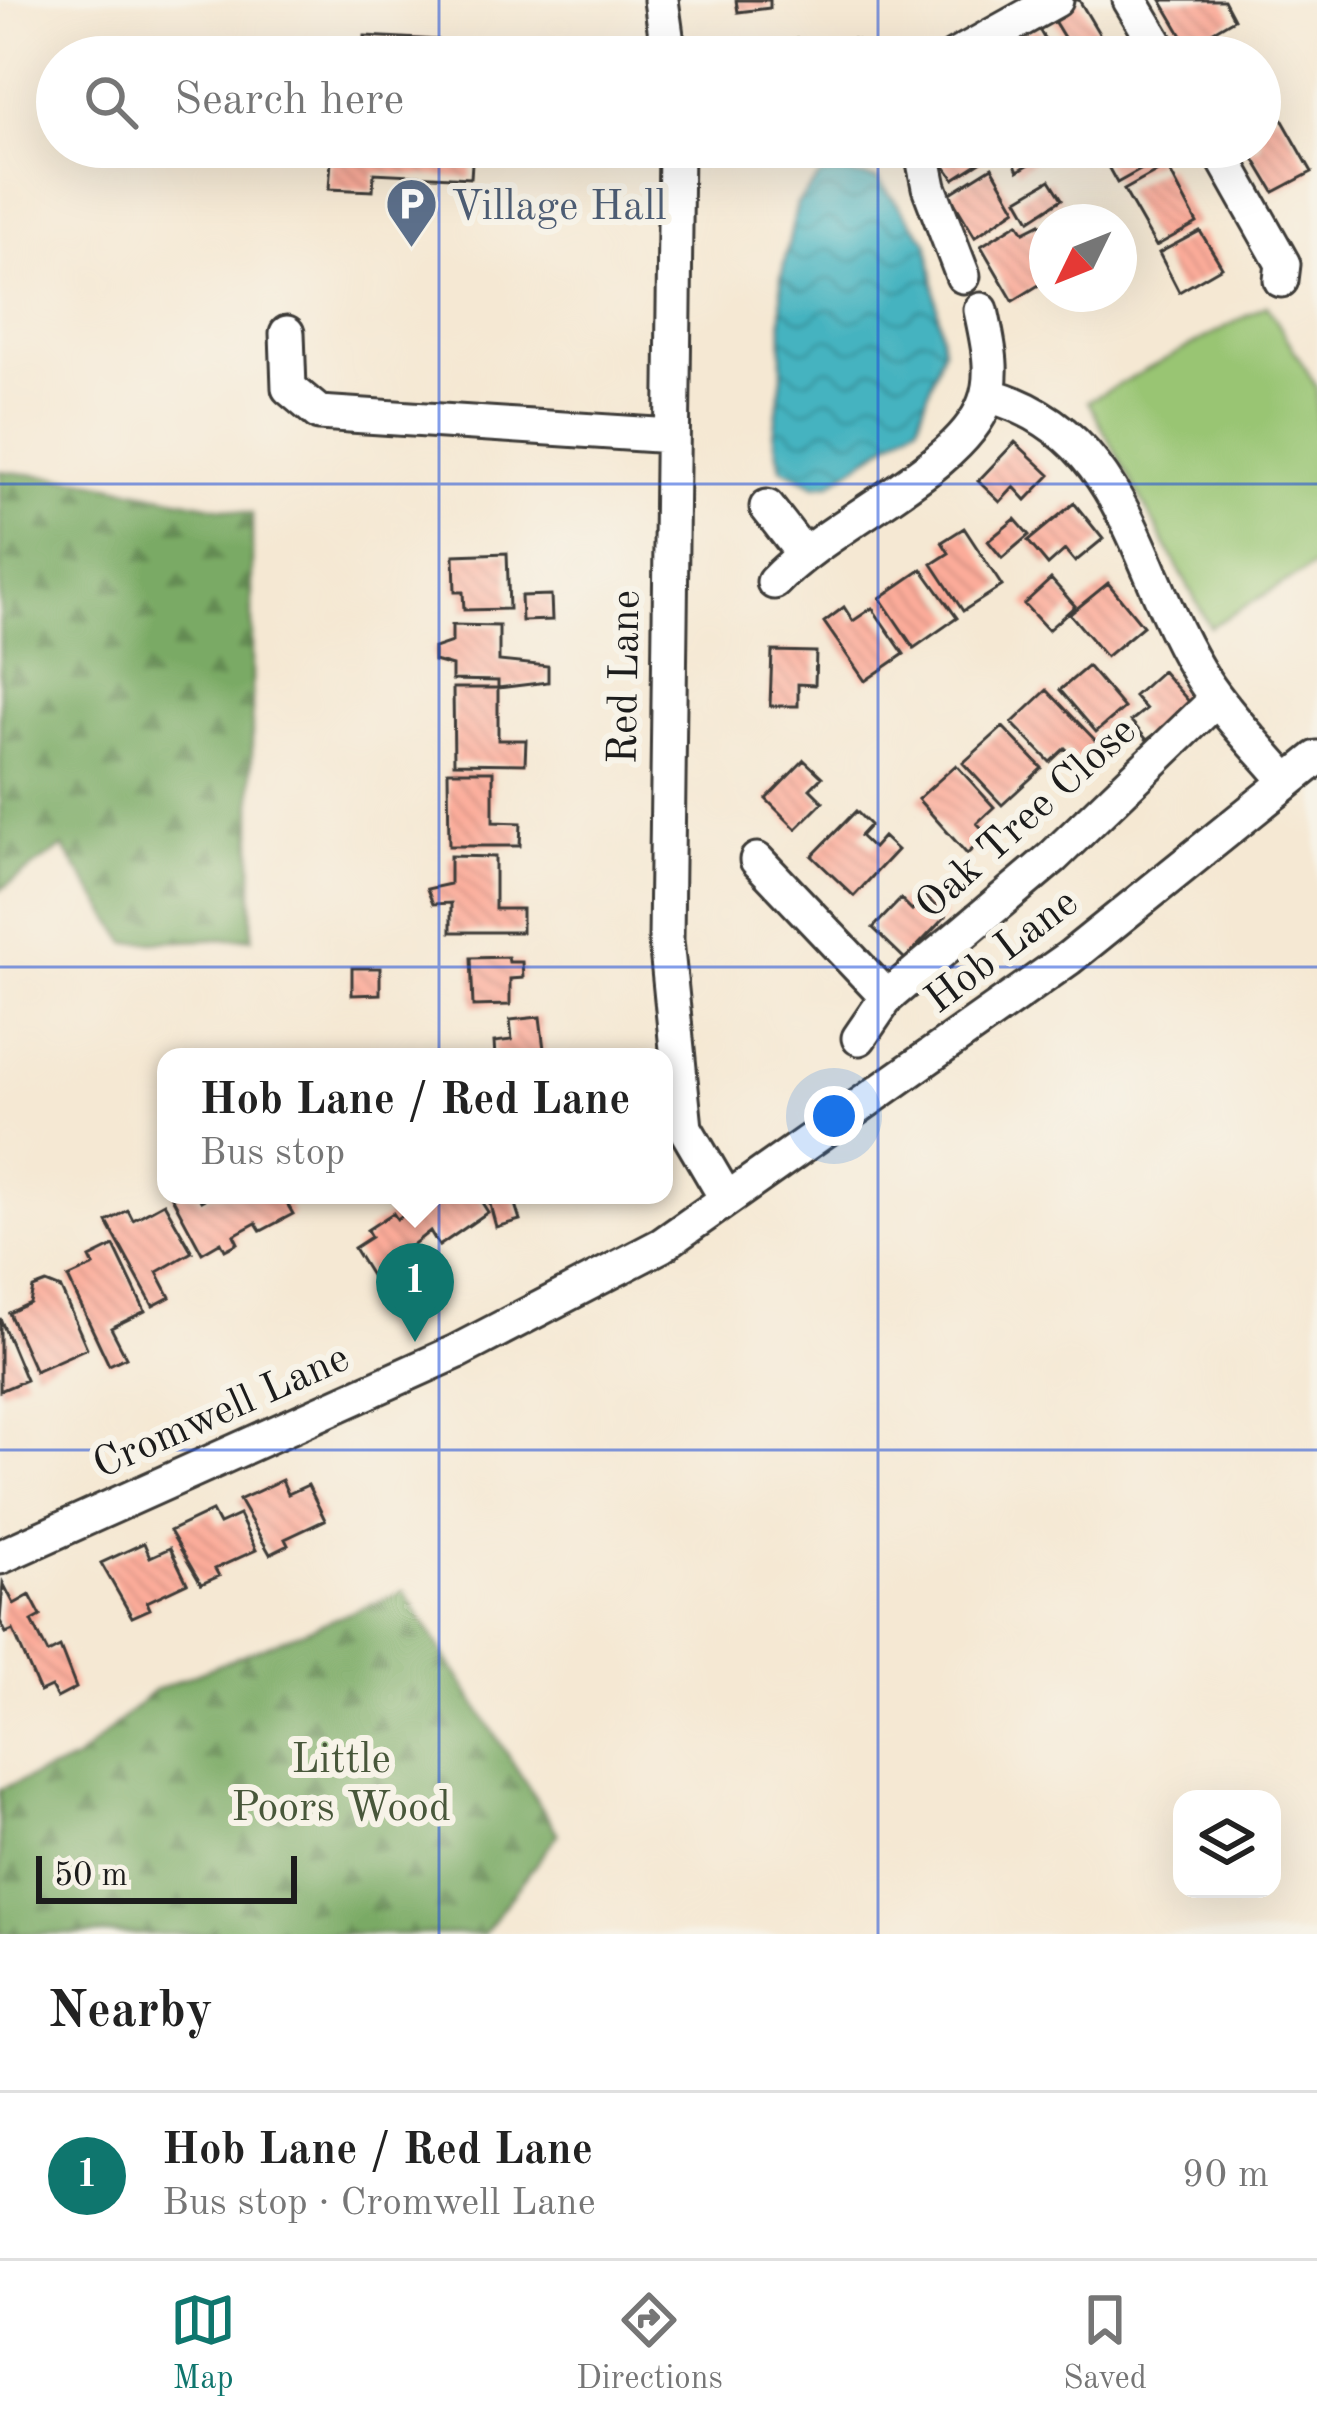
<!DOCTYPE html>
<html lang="en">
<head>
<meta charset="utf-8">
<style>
	:root { --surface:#fff; --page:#f2f2f2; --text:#222; --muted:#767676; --line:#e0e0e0; --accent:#0f766e }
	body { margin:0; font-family:"Old Standard TT",serif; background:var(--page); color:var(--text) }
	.controls { position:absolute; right:36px; bottom:36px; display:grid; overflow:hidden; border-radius:24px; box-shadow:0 12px 48px #0002 }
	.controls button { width:108px; height:108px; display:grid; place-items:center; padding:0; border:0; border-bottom:3px solid var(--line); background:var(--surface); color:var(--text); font:60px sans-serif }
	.compass { position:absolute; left:1029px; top:204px; width:108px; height:108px; border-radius:50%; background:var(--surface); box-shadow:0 12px 48px #0002; rotate:227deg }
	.scale { position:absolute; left:36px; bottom:30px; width:261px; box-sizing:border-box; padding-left:12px; border:6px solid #1c1c1c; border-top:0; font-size:33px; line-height:42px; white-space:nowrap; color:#1c1c1c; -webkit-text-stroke:9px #f7f3e8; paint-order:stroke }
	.you { position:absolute; left:834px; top:1116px; width:42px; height:42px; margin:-30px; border:9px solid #fff; border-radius:50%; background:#1a73e8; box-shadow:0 0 0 18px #1a73e833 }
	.badge { display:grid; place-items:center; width:78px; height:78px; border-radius:50%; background:var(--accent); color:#fff; font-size:39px; font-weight:700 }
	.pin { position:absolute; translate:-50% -99px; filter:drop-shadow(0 3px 6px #0008) }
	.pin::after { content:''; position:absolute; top:63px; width:42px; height:36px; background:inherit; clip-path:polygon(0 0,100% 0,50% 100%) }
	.popup { position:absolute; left:157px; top:1048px; width:516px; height:156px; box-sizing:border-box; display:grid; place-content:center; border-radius:24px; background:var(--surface); filter:drop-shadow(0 3px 9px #0005); font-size:39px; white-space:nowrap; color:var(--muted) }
	.popup b { font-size:45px; color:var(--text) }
	.popup::after { content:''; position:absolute; left:50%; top:100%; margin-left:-24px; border:24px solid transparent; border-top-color:var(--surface) }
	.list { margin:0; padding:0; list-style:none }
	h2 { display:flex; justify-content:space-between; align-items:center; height:156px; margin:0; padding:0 48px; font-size:51px }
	h2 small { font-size:39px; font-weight:400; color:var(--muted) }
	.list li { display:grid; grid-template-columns:78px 1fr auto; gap:36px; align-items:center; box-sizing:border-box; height:168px; padding:0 48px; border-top:3px solid var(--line) }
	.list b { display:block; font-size:45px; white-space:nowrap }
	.list p { margin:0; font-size:39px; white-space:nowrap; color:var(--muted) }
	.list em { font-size:39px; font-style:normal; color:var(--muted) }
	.icon { flex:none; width:66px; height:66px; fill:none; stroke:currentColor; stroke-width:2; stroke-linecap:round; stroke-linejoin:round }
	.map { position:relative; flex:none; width:1317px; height:1934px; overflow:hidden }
	.search { position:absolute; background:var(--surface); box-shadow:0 12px 48px #0002; left:36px; right:36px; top:36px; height:132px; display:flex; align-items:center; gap:30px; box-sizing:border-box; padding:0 42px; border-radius:66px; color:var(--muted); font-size:45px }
	.sheet { height:324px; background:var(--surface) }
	nav { display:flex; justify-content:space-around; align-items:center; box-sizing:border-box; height:168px; border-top:3px solid var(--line); background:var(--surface); font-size:33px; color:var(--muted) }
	nav a { display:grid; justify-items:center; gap:6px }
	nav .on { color:var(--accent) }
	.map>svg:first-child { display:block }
	.forest { fill:url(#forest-firs); stroke:#4b6340; stroke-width:3 }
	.park { fill:#99c573; stroke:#5a7048; stroke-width:3 }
	.water { fill:url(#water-waves); stroke:#30686e; stroke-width:3 }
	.building { fill:url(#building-back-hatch) }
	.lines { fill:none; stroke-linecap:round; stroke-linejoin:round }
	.minor-casing { stroke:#3d3b37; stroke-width:39 }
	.minor { stroke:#fff; stroke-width:33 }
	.grid { fill:none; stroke:#1d4ed8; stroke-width:3; stroke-opacity:0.55 }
	.labels { text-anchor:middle; stroke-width:12; stroke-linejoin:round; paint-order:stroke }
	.service-label { font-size:42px; fill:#4e5e75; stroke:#f7f3e8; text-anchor:start }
	.street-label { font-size:42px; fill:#1c1c1c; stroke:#f7f3e8 }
	.park-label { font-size:42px; fill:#48573a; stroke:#f7f3e8 }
</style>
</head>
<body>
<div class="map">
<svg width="1317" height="1934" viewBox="0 0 1317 1934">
	<defs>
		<pattern id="forest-firs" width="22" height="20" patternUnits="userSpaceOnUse" patternTransform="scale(3)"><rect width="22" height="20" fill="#7aaa65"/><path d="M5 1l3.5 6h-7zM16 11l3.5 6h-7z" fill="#638a52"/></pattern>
		<pattern id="water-waves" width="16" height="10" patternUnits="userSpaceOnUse" patternTransform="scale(3)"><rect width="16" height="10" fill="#45b3c0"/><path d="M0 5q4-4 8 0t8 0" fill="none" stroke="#39919b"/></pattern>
		<pattern id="building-back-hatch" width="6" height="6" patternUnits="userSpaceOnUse" patternTransform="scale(3)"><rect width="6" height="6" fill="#fcac9a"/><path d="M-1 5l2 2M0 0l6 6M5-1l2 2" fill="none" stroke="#d79384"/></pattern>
	</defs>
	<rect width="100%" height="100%" fill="#f7f3e8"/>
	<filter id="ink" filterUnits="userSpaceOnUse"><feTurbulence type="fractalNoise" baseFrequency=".00833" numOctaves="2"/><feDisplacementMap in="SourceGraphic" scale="24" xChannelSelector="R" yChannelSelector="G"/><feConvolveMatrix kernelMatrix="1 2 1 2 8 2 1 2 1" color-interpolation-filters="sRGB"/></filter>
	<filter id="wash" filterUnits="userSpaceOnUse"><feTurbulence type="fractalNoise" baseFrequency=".004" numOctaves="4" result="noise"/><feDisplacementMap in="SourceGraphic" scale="48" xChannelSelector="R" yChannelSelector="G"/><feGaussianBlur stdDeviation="2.7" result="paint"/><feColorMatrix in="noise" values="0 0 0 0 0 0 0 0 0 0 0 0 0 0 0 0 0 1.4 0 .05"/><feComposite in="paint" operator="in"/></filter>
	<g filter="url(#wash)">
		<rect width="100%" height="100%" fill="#f5e8d3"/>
		<path class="forest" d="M0,471L84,480L252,514V938L127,943L63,847L0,890Z
			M404,1591L558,1834L483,1934H0V1789L76,1760L155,1690Z"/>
		<path class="park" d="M1267,305L1317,388V564L1210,627L1088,401Z"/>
		<path class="water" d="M843,173L878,179L928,243L943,348L918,423L831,483L816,485L781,468L774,433L782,375L781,278L797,204L821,175Z"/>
		<g id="blocks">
			<path class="building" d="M736,0H770V8L738,12Z
				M1068,0H1079L1110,52L1076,57L1048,11Z
				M1161,0H1224L1234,19L1188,46Z
				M1037,26L1055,57H1012L1005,45Z
				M365,36L438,40L437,57H364Z
				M1237,41L1246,57H1209Z
				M1278,112L1312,172L1274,192L1247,147H1260V123Z
				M332,147H473L471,178L374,173L373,191L329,189Z
				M931,147H975L982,161L954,179Z
				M1008,147H1046L1049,152L1018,171Z
				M1097,147H1153L1160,159L1117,183Z
				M1167,166L1197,223L1156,246L1124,190Z
				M992,167L1016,209L975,237L949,194Z
				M1050,180L1062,199L1030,220L1018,199Z
				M1018,223L1024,232L1040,224L1047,234V250L1037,255L1047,280L1013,301L981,246Z
				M1200,231L1222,267L1179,292L1159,253Z
				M1015,442L1050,475L1026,500L1014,487L1000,502L978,481Z
				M1074,503L1103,539L1075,562L1065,550L1048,565L1028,541Z
				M1015,519L1029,535L1002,558L988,541Z
				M964,528L1002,586L963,611L932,564L949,553L942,542Z
				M507,553L509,609L464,610L463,592H455L454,555Z
				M922,569L957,618L914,648L880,598Z
				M1051,579L1075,606L1048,630L1024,604Z
				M1108,583L1143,626L1106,657L1070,614Z
				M551,595L552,620L522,621L521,596Z
				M844,607L853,621L872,608L904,654L865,681L824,622Z
				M452,625L499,626V661L548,666V682L498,688V681L452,680V666L434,661V648L452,642Z
				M772,651L816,652L815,685L798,684V706H770Z
				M1088,666L1124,708L1096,732L1060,690Z
				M1162,671L1193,706L1147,740L1131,721L1146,709L1134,696Z
				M453,688H498V740H526L525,764L454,763Z
				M1047,690L1097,742L1078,761L1065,748L1050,762L1012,723Z
				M1003,727L1042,768L1002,805L963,763Z
				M804,760L822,777L810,789L823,802L796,829L766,799Z
				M956,765L994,807L977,823L988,835L967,854L918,799Z
				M448,771H493V822L521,823L520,846H449Z
				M856,811L870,825L860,836L873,848L883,837L897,850L854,896L812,856Z
				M450,856L495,857V909H522V932H451V903L433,904L427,889L450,884Z
				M925,896L946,916L905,959L873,928L901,899L912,910Z
				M508,957L509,962H522L523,978L510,979V1005L473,1006L471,958Z
				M352,968H380V994L352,995Z
				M540,1017L545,1057H495L494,1042L512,1040L510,1020Z
				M176,1195H198L201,1201L212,1195H282L293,1214L261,1231L256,1223L234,1235L238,1243L225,1250L221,1242L202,1253L172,1197Z
				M407,1195H477L488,1212L439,1246L430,1231L372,1277L354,1248L371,1237L367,1230L393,1213L397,1219L411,1210Z
				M512,1195L520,1220L496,1227L488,1197Z
				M164,1203L192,1252L157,1272L170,1297L153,1306L107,1222L128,1210L133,1220Z
				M114,1246L145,1311L111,1328L126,1357L109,1365L68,1278L94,1266L90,1258Z
				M46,1283L61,1289L87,1348L35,1371L9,1313L30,1303L33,1288Z
				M0,1318L26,1380L0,1391Z
				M282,1480L288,1494L308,1485L325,1520L285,1539L288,1545L270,1554L239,1500Z
				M212,1511L219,1524L239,1515L256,1550L215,1569L219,1576L201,1584L170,1531Z
				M144,1543L150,1557L170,1548L187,1583L147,1602L150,1609L132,1617L101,1563Z
				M3,1583L14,1604L30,1595L41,1616L32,1621L48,1653L60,1647L76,1688L57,1698L51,1687L40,1692L13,1630L6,1633L0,1621Z"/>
		</g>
	</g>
	<g filter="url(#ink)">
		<use href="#blocks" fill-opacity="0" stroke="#3d3b37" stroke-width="3"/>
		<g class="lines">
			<defs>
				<path id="minor" d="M661,0L669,57
					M1130,0L1164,57
					M800,57H851
					M954,57L1056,0
					M676,147L666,940L685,1128L725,1196
					M921,147L929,187L963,276
					M1217,147L1283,264L1281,280
					M287,333L289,388L319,413L672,436
					M988,395C1130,434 1134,574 1205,682C1228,717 1260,749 1287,781
					M767,507L802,552
					M774,582C829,523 962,469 985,402C996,373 987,339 981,310
					M757,860L887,997
					M859,1038L887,997L1053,857L1217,699
					M0,1557L456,1352L662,1245L1069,958L1317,758"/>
			</defs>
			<use href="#minor" class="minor-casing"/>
			<use href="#minor" class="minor"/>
		</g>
	</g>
	<path class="grid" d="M439,0V57M878,0V57M439,147V1934M878,147V1934M0,484H1317M0,967H1317M0,1450H1317"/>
	<defs>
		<symbol id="parking-pin" viewBox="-11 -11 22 30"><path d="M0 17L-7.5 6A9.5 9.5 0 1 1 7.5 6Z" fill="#5c6f8a" stroke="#f7f3e8"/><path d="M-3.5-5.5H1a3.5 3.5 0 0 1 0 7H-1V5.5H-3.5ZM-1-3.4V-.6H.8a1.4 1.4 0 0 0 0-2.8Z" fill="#fff"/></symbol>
	</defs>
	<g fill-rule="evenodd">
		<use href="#parking-pin" x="382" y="174" width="59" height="81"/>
	</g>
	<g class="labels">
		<g class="service-label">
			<text x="451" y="219">Village Hall</text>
		</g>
		<g class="street-label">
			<text transform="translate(622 677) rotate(-89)" y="15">Red Lane</text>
			<text transform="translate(1024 816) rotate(-42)" y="15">Oak Tree Close</text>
			<text transform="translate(1000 949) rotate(-37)" y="15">Hob Lane</text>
			<text transform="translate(220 1409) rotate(-24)" y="15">Cromwell Lane</text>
		</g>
		<g class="park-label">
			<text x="341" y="1772">Little<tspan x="341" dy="48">Poors Wood</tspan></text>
		</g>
	</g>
</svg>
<div class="controls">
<button><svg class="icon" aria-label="layers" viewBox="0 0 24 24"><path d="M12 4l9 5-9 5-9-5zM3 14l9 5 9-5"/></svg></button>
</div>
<svg class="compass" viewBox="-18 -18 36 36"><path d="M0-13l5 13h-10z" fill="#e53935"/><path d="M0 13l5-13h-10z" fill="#767676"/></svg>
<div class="scale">50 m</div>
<div class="you"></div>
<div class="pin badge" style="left:415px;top:1342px">1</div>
<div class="popup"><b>Hob Lane / Red Lane</b>Bus stop</div>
<div class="search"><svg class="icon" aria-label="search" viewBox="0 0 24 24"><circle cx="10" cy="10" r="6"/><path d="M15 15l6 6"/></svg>Search here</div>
</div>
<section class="sheet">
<h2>Nearby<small></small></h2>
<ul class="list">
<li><span class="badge">1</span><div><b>Hob Lane / Red Lane</b><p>Bus stop · Cromwell Lane</p></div><em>90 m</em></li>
</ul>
</section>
<nav>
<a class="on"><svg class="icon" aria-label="map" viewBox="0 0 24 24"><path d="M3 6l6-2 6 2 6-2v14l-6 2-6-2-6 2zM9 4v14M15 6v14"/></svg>Map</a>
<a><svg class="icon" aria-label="directions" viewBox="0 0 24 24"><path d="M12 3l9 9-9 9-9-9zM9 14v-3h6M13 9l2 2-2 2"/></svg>Directions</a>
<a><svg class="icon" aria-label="saved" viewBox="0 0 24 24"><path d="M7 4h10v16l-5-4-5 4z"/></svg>Saved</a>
</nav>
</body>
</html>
